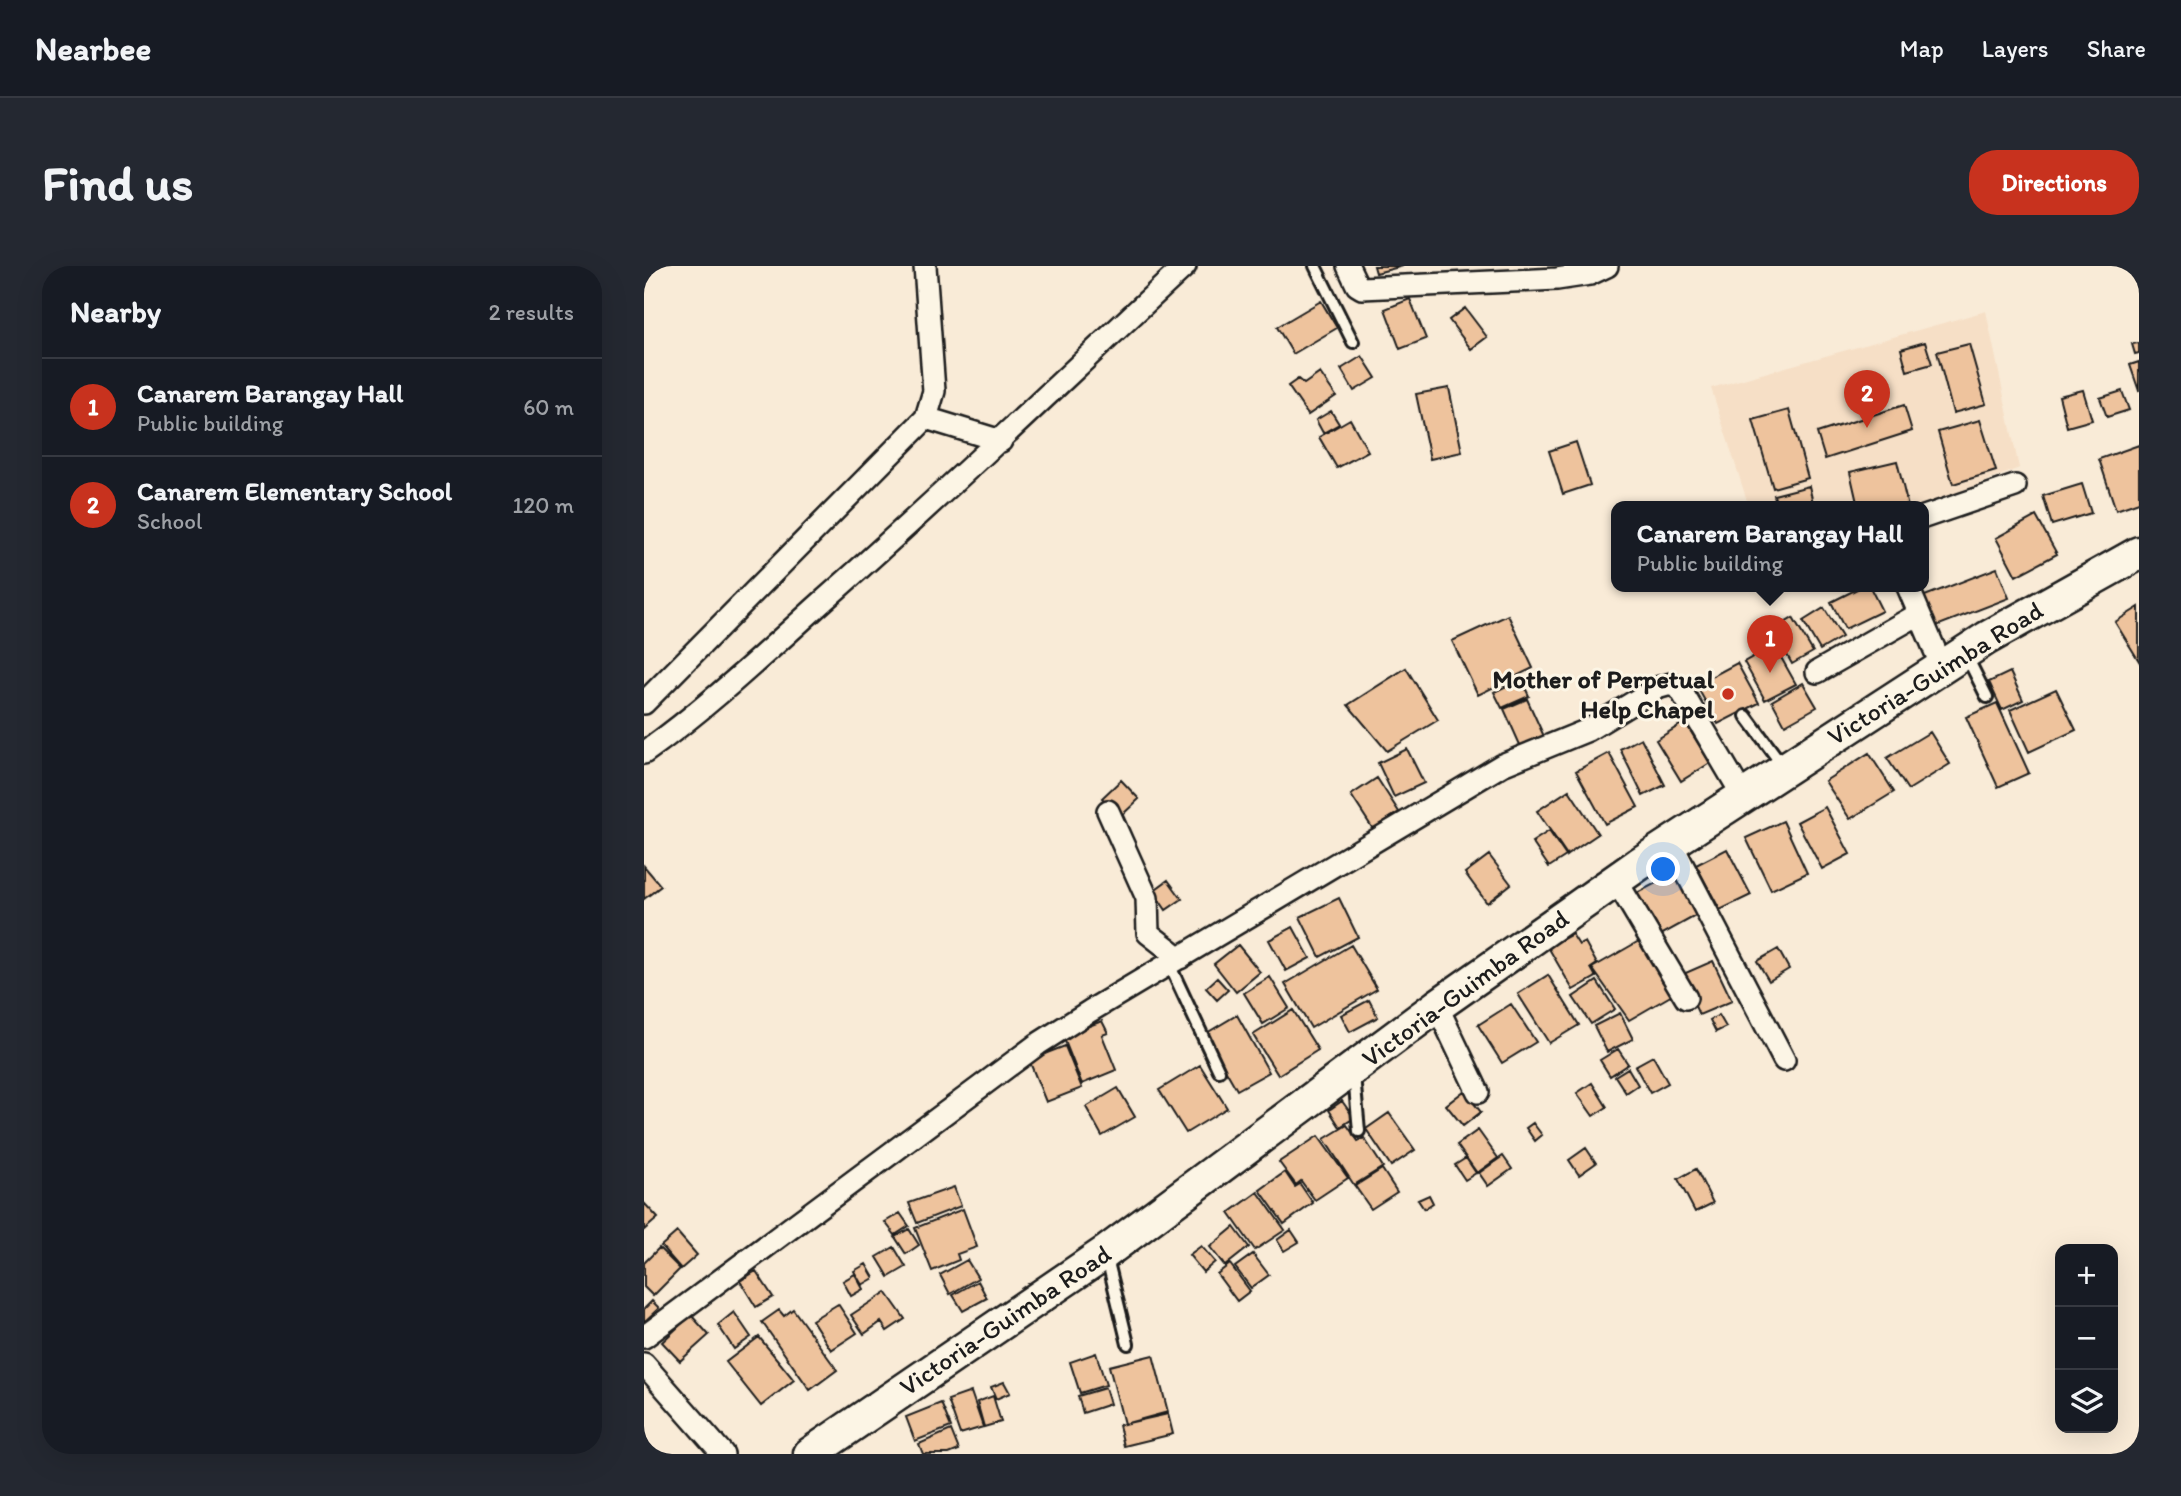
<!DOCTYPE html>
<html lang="en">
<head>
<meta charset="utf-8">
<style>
	:root { --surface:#171b24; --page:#242831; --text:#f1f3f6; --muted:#9ea1a6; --line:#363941; --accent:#c8321e }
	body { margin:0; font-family:Itim,sans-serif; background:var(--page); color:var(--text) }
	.controls { position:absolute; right:21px; bottom:21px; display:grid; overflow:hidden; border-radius:14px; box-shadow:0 7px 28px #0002 }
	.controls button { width:63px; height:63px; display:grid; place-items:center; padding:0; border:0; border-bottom:2px solid var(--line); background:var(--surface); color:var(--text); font:35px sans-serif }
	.you { position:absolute; left:1020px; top:604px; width:24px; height:24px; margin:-18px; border:5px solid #fff; border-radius:50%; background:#1a73e8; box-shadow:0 0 0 10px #1a73e833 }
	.badge { display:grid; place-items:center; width:46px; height:46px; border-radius:50%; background:var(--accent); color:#fff; font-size:23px; font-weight:700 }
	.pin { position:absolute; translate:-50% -58px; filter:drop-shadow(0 2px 4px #0008) }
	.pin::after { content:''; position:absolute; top:37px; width:24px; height:21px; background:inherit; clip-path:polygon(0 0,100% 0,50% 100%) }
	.popup { position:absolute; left:967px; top:235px; width:318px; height:91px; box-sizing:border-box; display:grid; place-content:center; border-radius:14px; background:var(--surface); filter:drop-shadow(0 2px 5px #0005); font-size:23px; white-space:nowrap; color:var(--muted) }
	.popup b { font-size:26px; color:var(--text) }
	.popup::after { content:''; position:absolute; left:50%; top:100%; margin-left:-14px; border:14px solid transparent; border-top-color:var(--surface) }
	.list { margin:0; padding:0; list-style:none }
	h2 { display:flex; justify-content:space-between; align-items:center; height:91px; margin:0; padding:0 28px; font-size:30px }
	h2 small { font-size:23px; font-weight:400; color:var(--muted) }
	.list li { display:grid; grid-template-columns:46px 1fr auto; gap:21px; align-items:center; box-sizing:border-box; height:98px; padding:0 28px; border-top:2px solid var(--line) }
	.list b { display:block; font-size:26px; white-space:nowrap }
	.list p { margin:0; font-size:23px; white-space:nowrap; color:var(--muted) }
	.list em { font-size:23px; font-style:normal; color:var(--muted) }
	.icon { flex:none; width:38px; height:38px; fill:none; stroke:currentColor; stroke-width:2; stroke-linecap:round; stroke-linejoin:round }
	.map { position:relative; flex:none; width:1495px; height:1188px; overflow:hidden; border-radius:28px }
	header { display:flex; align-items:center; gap:42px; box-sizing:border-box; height:98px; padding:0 35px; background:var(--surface); border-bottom:2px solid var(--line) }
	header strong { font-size:33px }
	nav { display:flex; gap:38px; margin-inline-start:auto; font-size:24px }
	.intro { display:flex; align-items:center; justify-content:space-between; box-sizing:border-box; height:168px; padding:0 42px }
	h1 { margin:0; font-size:49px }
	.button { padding:18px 32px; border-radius:28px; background:var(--accent); color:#fff; font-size:24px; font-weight:700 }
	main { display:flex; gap:42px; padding:0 42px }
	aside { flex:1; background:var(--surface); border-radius:28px; box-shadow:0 7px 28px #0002 }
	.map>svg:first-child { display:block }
	.built { fill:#f6dfc6 }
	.building { fill:#eec39d; stroke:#1c1c1c; stroke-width:2 }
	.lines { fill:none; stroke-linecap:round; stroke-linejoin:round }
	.service-casing { stroke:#1c1c1c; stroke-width:16 }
	.minor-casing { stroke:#1c1c1c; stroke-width:26 }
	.primary-casing { stroke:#1c1c1c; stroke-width:37 }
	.service { stroke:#fcf5e5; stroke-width:10 }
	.minor { stroke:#fcf5e5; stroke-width:21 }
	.primary { stroke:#fcf5e5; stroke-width:32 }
	.poi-dot { fill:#c8321e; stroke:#fcf5e5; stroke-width:2.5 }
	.labels { text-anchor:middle; stroke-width:6; stroke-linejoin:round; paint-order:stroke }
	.street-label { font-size:26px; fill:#1c1c1c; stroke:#fcf5e5 }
	.poi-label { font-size:26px; font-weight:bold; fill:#1c1c1c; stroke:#fcf5e5; text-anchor:end }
</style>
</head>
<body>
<header>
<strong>Nearbee</strong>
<nav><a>Map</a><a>Layers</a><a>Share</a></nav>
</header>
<div class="intro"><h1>Find us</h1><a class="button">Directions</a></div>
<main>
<aside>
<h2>Nearby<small>2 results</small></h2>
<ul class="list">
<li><span class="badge">1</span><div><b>Canarem Barangay Hall</b><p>Public building</p></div><em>60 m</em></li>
<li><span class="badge">2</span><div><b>Canarem Elementary School</b><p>School</p></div><em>120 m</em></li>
</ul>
</aside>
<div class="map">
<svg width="1495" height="1188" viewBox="0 0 1495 1188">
	<rect width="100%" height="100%" fill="#f9ebd7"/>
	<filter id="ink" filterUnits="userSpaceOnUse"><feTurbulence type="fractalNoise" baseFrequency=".0143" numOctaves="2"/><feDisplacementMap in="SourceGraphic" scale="14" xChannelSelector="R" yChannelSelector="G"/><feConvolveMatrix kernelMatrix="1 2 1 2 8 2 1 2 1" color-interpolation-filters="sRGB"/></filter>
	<g filter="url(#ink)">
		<path class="built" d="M1342,45L1375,202L1279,241H1105L1067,122Z"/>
		<path class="building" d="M730,0H759L732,7Z
			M766,33L782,73L756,83L741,43Z
			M677,35L693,62L649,88L633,61Z
			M821,42L843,71L827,83L805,54Z
			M1281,76L1288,98L1263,105L1257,83Z
			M1495,77V87L1491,88L1488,78Z
			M1325,78L1342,138L1309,147L1293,86Z
			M718,90L732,112L710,125L697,103Z
			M1495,96V125L1486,99Z
			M676,107L692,130L664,149L644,120L654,113L660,118Z
			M805,122L818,186L786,193L772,128Z
			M1439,124L1448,154L1423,161L1415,130Z
			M1478,125L1485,144L1463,151L1456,132Z
			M1260,139L1268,165L1181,193L1173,167Z
			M1145,144L1164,212L1129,222L1109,154Z
			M687,145L695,158L679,167L672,154Z
			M706,153L724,185L693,202L675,171Z
			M1336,154L1352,205L1309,218L1294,166Z
			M932,176L946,219L919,228L905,185Z
			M1495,179V236L1472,244L1455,193Z
			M1253,195L1264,241H1214L1206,206Z
			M1438,218L1447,247L1408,259L1399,230Z
			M1165,220L1170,241H1133L1130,229Z
			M1392,250L1413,288L1372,310L1352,272Z
			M1353,302L1365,332L1290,361L1278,331Z
			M1217,321H1226L1238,345L1201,363L1187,336Z
			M1495,341V395L1471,356Z
			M1180,342L1198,371L1176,384L1159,355Z
			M864,349L889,402L834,429L808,375Z
			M1149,352L1169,386L1148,398L1129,364Z
			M1130,379L1152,418L1121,434L1100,396Z
			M1093,397L1115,437L1074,458L1052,419Z
			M762,402L794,454L743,485L704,439Z
			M1366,406L1379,434L1358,444L1345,416Z
			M877,413L885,430L858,442L850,426Z
			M1159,417L1173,441L1141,459L1128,435Z
			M1412,423L1432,464L1385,486L1366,444Z
			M883,433L903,477L880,488L860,443Z
			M1353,437L1385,507L1354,521L1322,451Z
			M1041,456L1066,497L1037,515L1012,474Z
			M1286,466L1306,498L1264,524L1243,492Z
			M997,472L1021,519L999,530L976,483Z
			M763,483L780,517L750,531L734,497Z
			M965,487L994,541L961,558L932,505Z
			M1225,487L1250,526L1206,553L1181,515Z
			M733,512L755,546L729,563L707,529Z
			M477,514L495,533L476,551L458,532Z
			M925,524L954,568L923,589L893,545Z
			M1181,541L1206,588L1178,603L1153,556Z
			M1139,555L1163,607L1127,624L1102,572Z
			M905,565L922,590L905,601L888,576Z
			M1083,583L1107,629L1076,644L1052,599Z
			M845,589L867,618L843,637L821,607Z
			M0,600L17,620L0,633Z
			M1031,607L1055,648L1017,669L993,627Z
			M524,614L538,633L522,644L509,625Z
			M695,632L714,671L676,691L656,651Z
			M649,661L666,692L642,705L625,674Z
			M928,668L935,679L941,676L953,698L947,702L952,711L929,724L904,681Z
			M995,675L1030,728L985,754L948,702Z
			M594,679L616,706L592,726L570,698Z
			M707,679L733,723L667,762L641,718Z
			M1134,683L1145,703L1125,715L1113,695Z
			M1069,695L1088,735L1055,749L1037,709Z
			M904,709L935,759L905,777L874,728Z
			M626,711L645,742L619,758L600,727Z
			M573,712L584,724L573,734L562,722Z
			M953,715L971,743L947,758L929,731Z
			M725,734L734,751L706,766L697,749Z
			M867,738L892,776L858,797L834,759Z
			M649,744L674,784L634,809L609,769Z
			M976,747L989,773L963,786L950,760Z
			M593,749L625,806L593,824L561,768Z
			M1075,749L1082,761L1072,766L1066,754Z
			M458,755L464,767L458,769L472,804L438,818L419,770Z
			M421,780L438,822L402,836L385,794Z
			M974,783L984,798L966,810L956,794Z
			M1009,790L1024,817L1006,827L991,800Z
			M556,799L583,842L542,867L515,824Z
			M984,802L994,819L982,827L971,810Z
			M948,817L963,841L949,850L933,827Z
			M474,822L491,851L458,870L442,841Z
			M820,825L837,846L819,860L802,839Z
			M698,835L710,852L696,861L685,844Z
			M745,847L771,884L747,900L722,863Z
			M889,857L898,869L891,875L882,862Z
			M703,859L714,875L720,872L739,901L710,919L680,873Z
			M834,864L854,892L833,907L813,879Z
			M674,870L704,912L671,934L657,915L652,919L635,896Z
			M942,882L952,897L935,909L925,894Z
			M859,890L868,903L844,920L835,907Z
			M822,892L832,907L821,914L811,899Z
			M738,903L753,926L727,943L711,920Z
			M1052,903L1069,937L1051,946L1034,913Z
			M641,906L651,921L656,918L669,937L640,958L616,924Z
			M310,921L317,940L273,957L265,937Z
			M614,926L641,964L611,984L585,947Z
			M785,929L789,937L780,943L774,934Z
			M0,937L14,952L0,964Z
			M319,943L333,981L313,988L315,994L288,1005L271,962Z
			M256,947L265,960L251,969L241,956Z
			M590,961L605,981L581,1000L566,981Z
			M265,963L275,979L262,988L251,971Z
			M647,964L655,976L640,985L633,974Z
			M33,966L53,989L37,1003L17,980Z
			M557,980L571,996L559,1006L545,989Z
			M250,981L262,1001L245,1011L233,991Z
			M15,982L36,1003L9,1030L0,1021V997Z
			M609,988L625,1009L607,1022L591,1001Z
			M323,994L334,1012L306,1028L296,1009Z
			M222,998L230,1012L218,1019L210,1005Z
			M586,998L606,1025L593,1035L573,1008Z
			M112,1005L129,1031L112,1041L96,1015Z
			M211,1008L219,1023L207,1030L199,1015Z
			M334,1015L343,1032L319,1045L309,1029Z
			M242,1026L261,1053L243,1065L237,1056L220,1068L207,1049Z
			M8,1035L15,1042L0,1056V1043Z
			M194,1038L213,1067L187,1084L168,1054Z
			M149,1043L193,1104L166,1124L118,1056L135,1044L140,1050Z
			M90,1046L107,1071L90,1083L74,1059Z
			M47,1049L65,1069L36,1095L18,1076Z
			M115,1071L150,1114L117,1140L82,1096Z
			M452,1087L462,1119L436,1127L426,1096Z
			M509,1089L524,1146L480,1158L465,1100Z
			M360,1116L366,1127L352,1133L347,1121Z
			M461,1122L466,1138L439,1147L434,1130Z
			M327,1126L339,1161L316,1168L304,1134Z
			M349,1130L357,1156L340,1161L333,1136Z
			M297,1137L307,1161L271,1175L262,1151Z
			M524,1148L529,1168L480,1180L475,1159Z
			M307,1164L315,1184L305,1188H279L275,1178Z"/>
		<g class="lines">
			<defs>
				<path id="service" d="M671,0L709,76
					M1322,389L1343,431
					M1102,450L1139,500
					M525,698L575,805
					M710,809L715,865
					M462,988L484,1078"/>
				<path id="minor" d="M704,0L713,19L718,22L913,13L946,8L963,0
					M282,152L357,175
					M1280,251L1371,220
					M1264,321L1298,401
					M1173,406L1275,348
					M0,437L282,152L290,125L281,0
					M0,487C63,442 120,388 178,336C302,227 420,112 541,0
					M464,545L503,632L504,667L536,692
					M1027,577L1140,794
					M972,614L1042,732
					M793,740L834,826
					M0,1071L394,778L446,745L858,499L944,464L1013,422L1027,418L1036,423L1099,530
					M0,1098L79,1188"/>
				<path id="primary" d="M166,1188L462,986L793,740L995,598L1343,372L1495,287"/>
			</defs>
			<use href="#service" class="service-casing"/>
			<use href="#minor" class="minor-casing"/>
			<use href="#primary" class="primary-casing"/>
			<use href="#service" class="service"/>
			<use href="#minor" class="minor"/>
			<use href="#primary" class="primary"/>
		</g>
	</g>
	<circle class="poi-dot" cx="1084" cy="428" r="7"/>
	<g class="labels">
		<g class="street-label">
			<text transform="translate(1291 407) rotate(-32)" y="9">Victoria-Guimba Road</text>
			<text transform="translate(821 722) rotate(-36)" y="9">Victoria-Guimba Road</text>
			<text transform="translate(361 1054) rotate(-34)" y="9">Victoria-Guimba Road</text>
		</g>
		<g class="poi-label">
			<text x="1070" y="422">Mother of Perpetual<tspan x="1070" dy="30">Help Chapel</tspan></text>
		</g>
	</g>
</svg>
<div class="controls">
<button>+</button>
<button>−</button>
<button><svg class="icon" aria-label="layers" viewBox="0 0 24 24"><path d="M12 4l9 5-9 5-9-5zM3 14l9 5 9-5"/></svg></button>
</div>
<div class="you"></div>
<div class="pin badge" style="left:1126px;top:407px">1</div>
<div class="popup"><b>Canarem Barangay Hall</b>Public building</div>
<div class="pin badge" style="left:1223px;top:162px">2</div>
</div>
</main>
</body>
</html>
